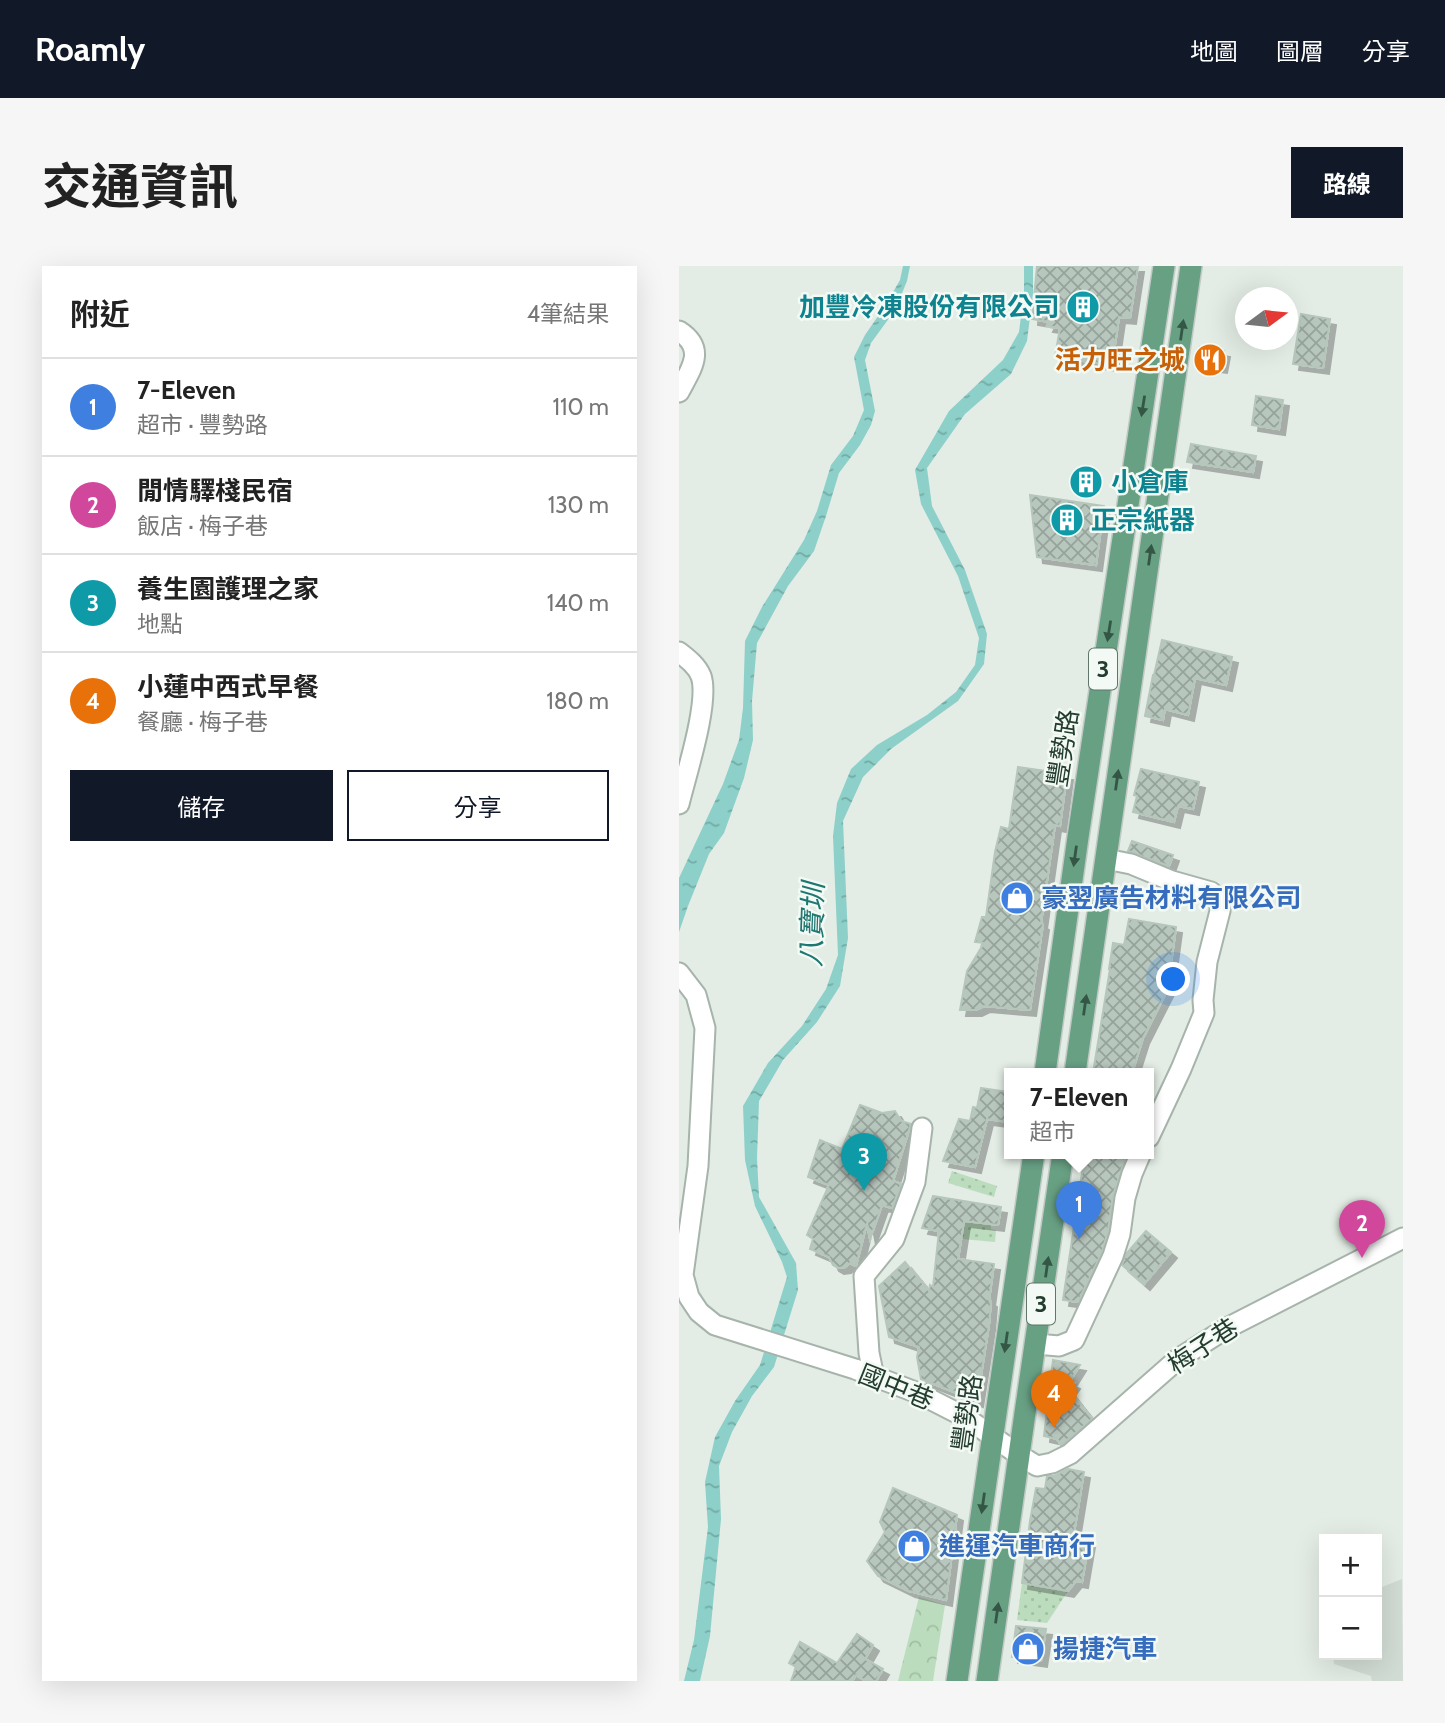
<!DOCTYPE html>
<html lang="zh-TW">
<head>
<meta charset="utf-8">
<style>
	:root { --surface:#fff; --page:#f6f6f6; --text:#222; --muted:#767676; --line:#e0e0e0; --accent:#111827 }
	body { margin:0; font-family:Cabin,"Noto Sans TC",sans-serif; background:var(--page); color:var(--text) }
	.controls { position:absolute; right:21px; bottom:21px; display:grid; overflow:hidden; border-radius:0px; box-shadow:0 7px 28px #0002 }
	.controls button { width:63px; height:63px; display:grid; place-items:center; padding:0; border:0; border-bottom:2px solid var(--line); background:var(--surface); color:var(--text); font:35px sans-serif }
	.compass { position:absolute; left:556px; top:21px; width:63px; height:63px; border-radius:50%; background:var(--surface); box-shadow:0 7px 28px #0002; rotate:75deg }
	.you { position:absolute; left:495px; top:714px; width:24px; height:24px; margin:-18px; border:5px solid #fff; border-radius:50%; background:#1a73e8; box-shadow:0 0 0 10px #1a73e833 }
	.badge { display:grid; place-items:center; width:46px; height:46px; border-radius:50%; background:var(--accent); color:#fff; font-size:23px; font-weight:700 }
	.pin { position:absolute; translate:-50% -58px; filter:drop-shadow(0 2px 4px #0008) }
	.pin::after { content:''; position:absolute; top:37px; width:24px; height:21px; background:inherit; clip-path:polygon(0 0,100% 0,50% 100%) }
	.popup { position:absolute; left:325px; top:802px; width:150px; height:91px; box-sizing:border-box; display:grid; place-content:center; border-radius:0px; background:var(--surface); filter:drop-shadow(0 2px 5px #0005); font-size:23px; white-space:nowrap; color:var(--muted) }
	.popup b { font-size:26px; color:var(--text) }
	.popup::after { content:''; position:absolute; left:50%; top:100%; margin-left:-14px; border:14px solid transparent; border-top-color:var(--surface) }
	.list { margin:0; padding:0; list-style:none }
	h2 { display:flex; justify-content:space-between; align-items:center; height:91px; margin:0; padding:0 28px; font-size:30px }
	h2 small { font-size:23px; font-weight:400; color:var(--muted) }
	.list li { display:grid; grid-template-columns:46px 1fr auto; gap:21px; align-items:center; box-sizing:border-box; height:98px; padding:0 28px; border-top:2px solid var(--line) }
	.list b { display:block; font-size:26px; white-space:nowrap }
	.list p { margin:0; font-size:23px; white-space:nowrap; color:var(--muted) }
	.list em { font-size:23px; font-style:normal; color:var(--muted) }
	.actions { display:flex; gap:14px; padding:21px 28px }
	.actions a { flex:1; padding:16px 0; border:2px solid var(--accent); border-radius:0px; text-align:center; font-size:24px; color:var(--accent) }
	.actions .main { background:var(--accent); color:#fff }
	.map { position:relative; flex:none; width:724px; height:1415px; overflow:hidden; border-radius:0px }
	header { display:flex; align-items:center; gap:42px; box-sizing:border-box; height:98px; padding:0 35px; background:var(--accent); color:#fff }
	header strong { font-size:33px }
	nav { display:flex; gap:38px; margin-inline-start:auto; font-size:24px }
	.intro { display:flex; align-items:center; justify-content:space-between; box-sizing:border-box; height:168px; padding:0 42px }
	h1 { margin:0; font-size:49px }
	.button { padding:18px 32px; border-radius:0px; background:var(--accent); color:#fff; font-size:24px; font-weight:700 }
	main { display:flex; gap:42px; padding:0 42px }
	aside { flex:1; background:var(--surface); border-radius:0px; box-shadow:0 7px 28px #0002 }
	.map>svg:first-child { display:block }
	.built { fill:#d1dcd4 }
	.grass { fill:url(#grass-dots) }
	.forest { fill:url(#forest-crowns) }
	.water { fill:url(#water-ripples) }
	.building { fill:url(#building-cross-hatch); stroke:#b5c6bb; stroke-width:2; filter:url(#shadow) }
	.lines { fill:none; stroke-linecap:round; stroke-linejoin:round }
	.minor-casing { stroke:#a6b4ab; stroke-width:23 }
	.primary-casing { stroke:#c1c9c5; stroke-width:24 }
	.minor { stroke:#fff; stroke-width:19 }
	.primary { stroke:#68a084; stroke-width:21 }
	.oneway { fill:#345644 }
	.labels { text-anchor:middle; stroke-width:5; stroke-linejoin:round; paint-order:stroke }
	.shield { fill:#f3f9f4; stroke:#61756a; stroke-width:2 }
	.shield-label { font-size:24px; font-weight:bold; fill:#233d2f }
	.culture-label { font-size:26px; font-weight:bold; fill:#0d838f; stroke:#f3f9f4; text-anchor:start }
	.food-label { font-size:26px; font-weight:bold; fill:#c56008; stroke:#f3f9f4; text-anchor:end }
	.street-label { font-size:26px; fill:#233d2f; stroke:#f3f9f4 }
	.shop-label { font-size:26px; font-weight:bold; fill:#366cbe; stroke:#f3f9f4; text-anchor:start }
	.water-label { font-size:28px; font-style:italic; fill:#1e7770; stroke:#f3f9f4 }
</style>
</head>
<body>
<header>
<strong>Roamly</strong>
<nav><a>地圖</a><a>圖層</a><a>分享</a></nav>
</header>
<div class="intro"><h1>交通資訊</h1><a class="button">路線</a></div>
<main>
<aside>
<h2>附近<small>4筆結果</small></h2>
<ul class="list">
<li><span class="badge" style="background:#3f7fe0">1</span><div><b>7-Eleven</b><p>超市 · 豐勢路</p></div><em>110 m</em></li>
<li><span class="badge" style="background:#d1479c">2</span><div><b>閒情驛棧民宿</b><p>飯店 · 梅子巷</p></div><em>130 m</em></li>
<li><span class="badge" style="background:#0f9aa8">3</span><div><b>養生園護理之家</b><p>地點</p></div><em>140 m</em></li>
<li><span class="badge" style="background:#e8710a">4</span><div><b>小蓮中西式早餐</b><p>餐廳 · 梅子巷</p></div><em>180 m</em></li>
</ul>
<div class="actions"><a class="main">儲存</a><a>分享</a></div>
</aside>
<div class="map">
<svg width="724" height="1415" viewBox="0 0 724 1415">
	<defs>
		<pattern id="grass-dots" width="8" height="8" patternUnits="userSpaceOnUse" patternTransform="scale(1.75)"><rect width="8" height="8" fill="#bcddbd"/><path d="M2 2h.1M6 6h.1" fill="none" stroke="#a1bfa3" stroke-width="1.8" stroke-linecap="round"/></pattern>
		<pattern id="forest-crowns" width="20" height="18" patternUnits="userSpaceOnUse" patternTransform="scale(1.75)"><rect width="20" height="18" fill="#bcddbd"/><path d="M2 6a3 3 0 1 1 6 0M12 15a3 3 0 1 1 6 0" fill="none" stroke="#a1bfa3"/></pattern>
		<pattern id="water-ripples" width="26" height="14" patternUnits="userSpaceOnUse" patternTransform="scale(1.75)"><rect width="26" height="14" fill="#8cd0c9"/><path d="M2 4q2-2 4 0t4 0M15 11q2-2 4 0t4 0" fill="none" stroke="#72aaa4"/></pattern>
		<pattern id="building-cross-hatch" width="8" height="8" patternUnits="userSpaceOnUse" patternTransform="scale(1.75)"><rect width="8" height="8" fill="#b8c7be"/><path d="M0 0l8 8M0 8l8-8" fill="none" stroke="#95a39b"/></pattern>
		<filter id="shadow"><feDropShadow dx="6" dy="6" stdDeviation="0" flood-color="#0004"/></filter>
	</defs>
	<rect width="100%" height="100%" fill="#e3ece5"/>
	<path class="built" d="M723,1313L724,1415H693L692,1410L655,1398L654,1389H698V1323Z"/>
	<path class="grass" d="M273,905L318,920L315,931L269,917Z
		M286,956L312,959V963L317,964L316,976L283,973Z
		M343,1317L389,1325L368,1357L338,1354Z"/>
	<path class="forest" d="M240,1331L266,1339L254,1415H219Z"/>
	<path class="water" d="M224,0H231L228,15L216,44L192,77L186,94L196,145L192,159L181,179L160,207L147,250L135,285L109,320L78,377L73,435L74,474L65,512L45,567L30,588L9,640L0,666V612L44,518L60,474L64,442L66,375L83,341L125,274L138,245L152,199L174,170L185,144L175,91L186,69L206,40L221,14Z
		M345,0H354V27L348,75L332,108L286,148L248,202L253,240L286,304L308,368L305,398L279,435L212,483L184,511L164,555L169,672L161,720L138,756L104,794L80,835L78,892L80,931L117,997L119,1024L95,1101L73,1130L53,1166L40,1200L42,1253L31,1370L21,1415H5L15,1374L29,1261L26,1216L36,1171L56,1135L81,1099L108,1011L103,996L76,940L66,894L64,840L89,797L123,760L147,723L159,689L154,570L158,537L172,503L198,479L248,449L277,426L296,399L300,372L279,310L242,238L236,204L270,145L324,94L340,66L345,26Z"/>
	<path class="building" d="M358,0H459L451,52L440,51L433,99L376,91L381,62L368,60L370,56L353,53Z
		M622,48L651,53L644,102L614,98Z
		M521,81L545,85L542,101L518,98Z
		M577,130L604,134L600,163L573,159Z
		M512,178L577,190L574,206L508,196Z
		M351,229L425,240L417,299L358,291Z
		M483,374L553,391L547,419L516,412L509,449L486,443L484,454L466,450L474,409H475Z
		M339,501L388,508L381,560L376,559L362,657L364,658L351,744L305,740L297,744H281L288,705L305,677L296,676L303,651H307L316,586L322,561L330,563Z
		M462,503L520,516L514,543L499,540L495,556L454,546L458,530L455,529Z
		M453,575L494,589L490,600L449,585Z
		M450,653L497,661L492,698L502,699L500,713H494L464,772L453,807H414L431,703H430L434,677L445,679Z
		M302,822L330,826V856L308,853L296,901L264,895L280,853L291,855L294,841L298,842Z
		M181,839L203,847L216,845L222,855L232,858L214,915L222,918L213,942L203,939L191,973L188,957L177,1000L171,997L166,1001L159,1002L154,999L150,991L131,983L134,973L128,969L150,919L129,911L141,874L163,883Z
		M406,887H448L434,929L429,965L423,986L399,1036L384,1034Z
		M254,930L322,941L319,959L285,955L279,993L315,998L310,1034L312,1035L310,1059L298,1135L242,1113L238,1091L240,1081L210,1071L200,1020L226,996L250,1025L251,1019L254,1021L260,965L243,962Z
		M467,965L492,986L465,1018L443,999L447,988Z
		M374,1094L401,1099L391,1115L395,1117L390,1124L413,1153L382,1179L378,1173L365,1170Z
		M389,1203L405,1206L394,1273L410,1275L403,1316L397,1315L389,1325L343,1317L351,1255L357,1222L366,1223L368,1210H375Z
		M214,1222L278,1249L267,1334L230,1325L199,1310L188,1295L206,1266L201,1256Z
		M337,1360L367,1363L362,1395L333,1391Z
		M178,1368L194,1379L186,1393L204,1403L197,1415H187L177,1409L173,1415H112L117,1401L110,1397L121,1376L158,1397Z"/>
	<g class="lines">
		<defs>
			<path id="minor" d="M0,65C28,83 12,103 0,126
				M0,386C9,393 18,400 22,410C31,435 7,509 0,538
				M427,593L452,598L493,615L532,626L541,634V645L528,696L524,734L525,747L502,803L470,871
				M0,707L17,729L26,762L19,900L4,1009L10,1031L20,1046L36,1059L176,1103L239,1127L286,1151L340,1189L358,1200L373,1197L391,1188L499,1093L548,1062L724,972
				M357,1078L380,1080L395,1074L434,990L441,968L446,932L453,908L462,887
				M195,1111L190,1087L185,1010L215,973L236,916L243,862"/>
			<path id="primary" d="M366,807L399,571L485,0
				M396,807L512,0
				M278,1415L355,887
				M308,1415L346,1147L384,887"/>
		</defs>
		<use href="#minor" class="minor-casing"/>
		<use href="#primary" class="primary-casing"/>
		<use href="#minor" class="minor"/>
		<use href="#primary" class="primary"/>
	</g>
	<defs><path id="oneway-solid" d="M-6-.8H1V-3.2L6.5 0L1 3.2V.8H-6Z" transform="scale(1.75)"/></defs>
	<g class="oneway">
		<use href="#oneway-solid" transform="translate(503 64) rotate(-82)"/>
		<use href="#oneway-solid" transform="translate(464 140) rotate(99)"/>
		<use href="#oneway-solid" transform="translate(471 289) rotate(-82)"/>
		<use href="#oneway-solid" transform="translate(430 365) rotate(99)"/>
		<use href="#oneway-solid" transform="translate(438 514) rotate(-82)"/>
		<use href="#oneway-solid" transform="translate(396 590) rotate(98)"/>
		<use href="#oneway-solid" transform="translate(406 739) rotate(-82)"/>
		<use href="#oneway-solid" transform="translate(368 1001) rotate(-82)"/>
		<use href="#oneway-solid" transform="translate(327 1076) rotate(98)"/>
		<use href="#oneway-solid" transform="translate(304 1237) rotate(98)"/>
		<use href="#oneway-solid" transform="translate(318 1347) rotate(-82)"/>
	</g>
	<defs>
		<symbol id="building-disc" viewBox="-11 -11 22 22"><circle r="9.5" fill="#0f9aa8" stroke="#f3f9f4"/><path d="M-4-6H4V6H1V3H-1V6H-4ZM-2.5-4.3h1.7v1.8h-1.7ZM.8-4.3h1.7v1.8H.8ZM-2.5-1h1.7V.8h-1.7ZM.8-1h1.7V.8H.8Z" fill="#fff"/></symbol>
		<symbol id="restaurant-disc" viewBox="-11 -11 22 22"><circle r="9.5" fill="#e8710a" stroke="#f3f9f4"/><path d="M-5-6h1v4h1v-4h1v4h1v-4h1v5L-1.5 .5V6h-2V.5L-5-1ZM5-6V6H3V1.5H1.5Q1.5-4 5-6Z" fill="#fff"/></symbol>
		<symbol id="shop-disc" viewBox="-11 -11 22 22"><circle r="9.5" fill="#3f7fe0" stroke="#f3f9f4"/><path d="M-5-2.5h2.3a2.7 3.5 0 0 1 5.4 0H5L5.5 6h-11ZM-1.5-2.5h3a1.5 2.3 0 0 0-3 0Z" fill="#fff"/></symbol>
	</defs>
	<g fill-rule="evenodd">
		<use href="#building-disc" x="385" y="22" width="38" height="38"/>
		<use href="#restaurant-disc" x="512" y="75" width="38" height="38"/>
		<use href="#building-disc" x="388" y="197" width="38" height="38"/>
		<use href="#building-disc" x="369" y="235" width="38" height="38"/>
		<use href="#shop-disc" x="319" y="613" width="38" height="38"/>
		<use href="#shop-disc" x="216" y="1261" width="38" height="38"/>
		<use href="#shop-disc" x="330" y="1364" width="38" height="38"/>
	</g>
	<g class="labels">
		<g class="shield">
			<rect x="410" y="382.5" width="28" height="41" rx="5"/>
			<rect x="348" y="1017.5" width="28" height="41" rx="5"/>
		</g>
		<g class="shield-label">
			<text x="424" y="411">3</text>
			<text x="362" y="1046">3</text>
		</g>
		<g class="culture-label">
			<text x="380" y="50" text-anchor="end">加豐冷凍股份有限公司</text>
			<text x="432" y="225">小倉庫</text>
			<text x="412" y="263">正宗紙器</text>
		</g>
		<g class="food-label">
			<text x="506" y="103">活力旺之城</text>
		</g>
		<g class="street-label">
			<text transform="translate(384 482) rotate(-81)" y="9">豐勢路</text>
			<text transform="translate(524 1080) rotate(-33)" y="9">梅子巷</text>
			<text transform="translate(217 1121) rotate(22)" y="9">國中巷</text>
			<text transform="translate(288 1147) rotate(-82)" y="9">豐勢路</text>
		</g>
		<g class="shop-label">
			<text x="362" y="641">豪翌廣告材料有限公司</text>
			<text x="260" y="1289">進運汽車商行</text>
			<text x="374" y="1392">揚捷汽車</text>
		</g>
		<g class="water-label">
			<text transform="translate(133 659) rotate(-88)" y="10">八寶圳</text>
		</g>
	</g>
</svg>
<div class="controls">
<button>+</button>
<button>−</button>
</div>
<svg class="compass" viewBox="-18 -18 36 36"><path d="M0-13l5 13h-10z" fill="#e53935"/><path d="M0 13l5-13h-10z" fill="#767676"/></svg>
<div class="you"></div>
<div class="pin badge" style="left:400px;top:973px;background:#3f7fe0">1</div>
<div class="popup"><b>7-Eleven</b>超市</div>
<div class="pin badge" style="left:683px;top:992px;background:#d1479c">2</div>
<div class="pin badge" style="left:185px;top:925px;background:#0f9aa8">3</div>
<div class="pin badge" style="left:375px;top:1162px;background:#e8710a">4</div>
</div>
</main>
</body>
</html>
